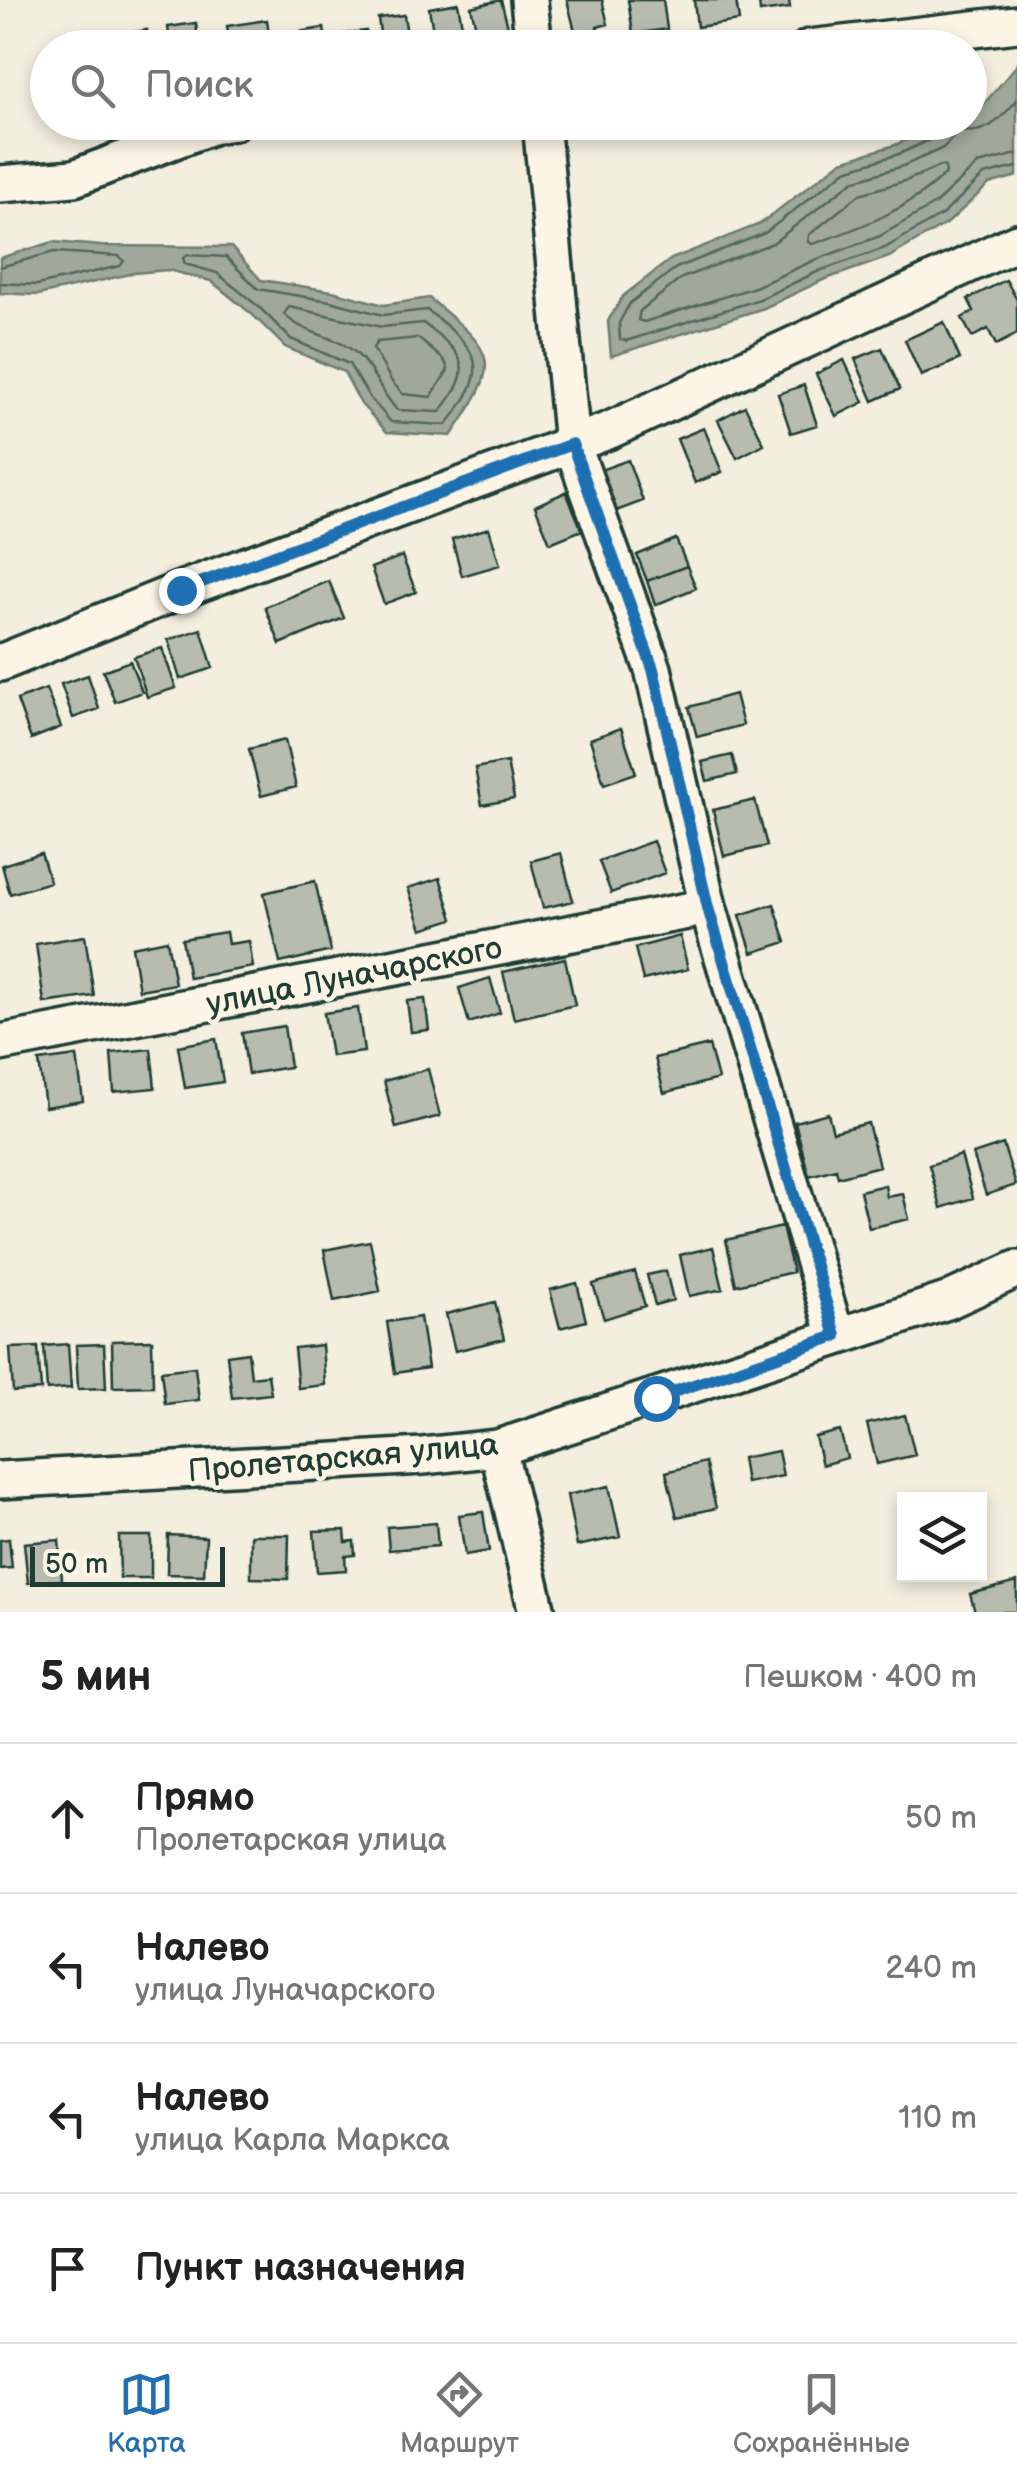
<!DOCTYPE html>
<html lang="ru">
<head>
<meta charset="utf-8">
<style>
	:root { --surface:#fff; --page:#f2f2f2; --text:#222; --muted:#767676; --line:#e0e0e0; --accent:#1f6fb2 }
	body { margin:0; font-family:"Balsamiq Sans",sans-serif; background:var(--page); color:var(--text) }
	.controls { position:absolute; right:30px; bottom:30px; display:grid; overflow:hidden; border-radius:0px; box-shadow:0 5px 15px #0003 }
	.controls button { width:90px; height:90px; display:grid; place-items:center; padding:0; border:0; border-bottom:2px solid var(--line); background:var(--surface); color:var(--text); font:50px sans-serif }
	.scale { position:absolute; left:30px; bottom:25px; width:195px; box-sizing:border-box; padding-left:10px; border:5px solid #1f3d34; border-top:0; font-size:28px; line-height:35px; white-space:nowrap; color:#1f3d34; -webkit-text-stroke:8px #fcf5e5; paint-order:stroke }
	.stop { position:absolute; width:30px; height:30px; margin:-22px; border:8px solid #1f6fb2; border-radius:50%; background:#fff }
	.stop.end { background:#1f6fb2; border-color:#fff; box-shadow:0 2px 10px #0008 }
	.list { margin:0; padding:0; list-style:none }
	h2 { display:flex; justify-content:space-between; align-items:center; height:130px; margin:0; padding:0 40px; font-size:42px }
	h2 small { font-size:32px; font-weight:400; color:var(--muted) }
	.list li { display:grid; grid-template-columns:65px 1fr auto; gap:30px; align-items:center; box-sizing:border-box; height:150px; padding:0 40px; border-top:2px solid var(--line) }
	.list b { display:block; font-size:38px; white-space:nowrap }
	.list p { margin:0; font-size:32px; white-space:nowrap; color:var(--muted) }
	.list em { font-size:32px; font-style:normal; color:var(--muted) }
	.icon { flex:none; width:55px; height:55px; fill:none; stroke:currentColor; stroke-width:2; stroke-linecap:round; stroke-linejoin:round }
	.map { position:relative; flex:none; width:1017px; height:1612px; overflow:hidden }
	.search { position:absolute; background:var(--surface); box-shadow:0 5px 15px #0003; left:30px; right:30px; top:30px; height:110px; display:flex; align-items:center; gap:25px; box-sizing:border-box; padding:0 35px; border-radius:55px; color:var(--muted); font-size:38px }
	.sheet { height:730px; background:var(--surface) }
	nav { display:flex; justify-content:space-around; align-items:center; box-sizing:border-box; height:140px; border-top:2px solid var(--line); background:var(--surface); font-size:28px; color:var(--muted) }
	nav a { display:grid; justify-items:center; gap:5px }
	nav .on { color:var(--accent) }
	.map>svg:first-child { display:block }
	.water { fill:#a0a89b; stroke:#6c7d72; stroke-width:2.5 }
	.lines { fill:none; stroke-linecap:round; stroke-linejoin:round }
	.shore { stroke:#53685d; stroke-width:2.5 }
	.building { fill:#b8bcae; stroke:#1f3d34; stroke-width:2.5 }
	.minor-casing { stroke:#1f3d34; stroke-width:42 }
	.minor { stroke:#fcf5e5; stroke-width:35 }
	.route { stroke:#1f6fb2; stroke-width:12 }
	.labels { text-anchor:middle; stroke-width:9; stroke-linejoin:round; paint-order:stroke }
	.street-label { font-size:32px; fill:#1f3d34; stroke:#fcf5e5 }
</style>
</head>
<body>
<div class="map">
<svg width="1017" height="1612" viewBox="0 0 1017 1612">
	<rect width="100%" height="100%" fill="#f3eede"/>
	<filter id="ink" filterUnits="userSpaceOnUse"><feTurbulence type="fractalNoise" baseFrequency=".01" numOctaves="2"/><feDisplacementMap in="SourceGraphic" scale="20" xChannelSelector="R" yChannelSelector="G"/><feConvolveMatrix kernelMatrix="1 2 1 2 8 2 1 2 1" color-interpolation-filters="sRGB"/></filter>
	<g filter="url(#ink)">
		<path class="water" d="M1017,65V176L989,184L949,222L889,257L823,280L764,308L611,356L608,321L623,296L671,259L760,224L842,161L895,145L945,123L970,122V111L983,105Z
			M53,242L101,246L231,247L261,280L332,291L384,305L429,298C498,355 503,360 451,436L387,432L361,404L344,372L285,347L253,315L211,281L168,270L134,273L38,295L0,293V258Z"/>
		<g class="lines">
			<path class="shore" d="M1017,100C1000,120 987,135 959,131L943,148L903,166L853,181L773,243L682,278L640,311L638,320L644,322L755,287L815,260L880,236L935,204L978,164L1017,154
				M945,122L944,131L938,136L899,154L846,170L765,233L676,268L630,303L619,323L620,339L626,341L760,299L819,271L885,248L943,214L984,175L1017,167
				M940,166L945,167L946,173C909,210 862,227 813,244L808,242L809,235L860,194L908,180Z
				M188,255L226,257L258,289L330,301L383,315L427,310C481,352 493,367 446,425L391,422L370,398L349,364L291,339L259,307L217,273L185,264L183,258Z
				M0,267L54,252L119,256L124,261L120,266L37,285L0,283
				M289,307L382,327L423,323C465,355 476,367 440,412L397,410C381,393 375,372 360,357C340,335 304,336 284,314Z
				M418,338L445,361L448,370L431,397L403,394L392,382L373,348L377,342Z"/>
		</g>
		<path class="building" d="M501,0L512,42L481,48L471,7Z
			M567,0H602L608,24L597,27L599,38L578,43Z
			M628,0H663L667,29L633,34Z
			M694,0H736L739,21L697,27Z
			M759,0H789L790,8L760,12Z
			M458,3L466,48H436L429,8Z
			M404,15L409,48H382L378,18Z
			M267,20L271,48H230L227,26Z
			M196,23L199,48H171L168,27Z
			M324,28L327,48H293L291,33Z
			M147,30L149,48H117L115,35Z
			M366,31L368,48H337L335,35Z
			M87,37L89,48H64L63,41Z
			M1006,280L1017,300V334L996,345L988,329L972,337L962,318L974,311L968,299Z
			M944,322L960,359L921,376L905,340Z
			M882,348L900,389L873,401L855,359Z
			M844,360L864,402L836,416L816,374Z
			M804,385L817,425L791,433L778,394Z
			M745,406L764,444L737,458L718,420Z
			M704,428L722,472L695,483L677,439Z
			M628,460L643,501L611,513L595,472Z
			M566,492L582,530L550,543L535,506Z
			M489,528L500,565L462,576L452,539Z
			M676,539L687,566L647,581L637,555Z
			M402,556L416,592L384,604L371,568Z
			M687,566L696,588L655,605L647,581Z
			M329,581L344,618L280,644L265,607Z
			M201,629L213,668L180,679L168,640Z
			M162,648L176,688L147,697L134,657Z
			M130,661L142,692L115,702L103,671Z
			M88,675L99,709L73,718L61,684Z
			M46,689L61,727L31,739L17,700Z
			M735,694L743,725L697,737L689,707Z
			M621,728L636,773L604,784L590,739Z
			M285,740L296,787L261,796L249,749Z
			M732,755L737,774L707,781L702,762Z
			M507,762L514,799L482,805L475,768Z
			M755,800L767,846L724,856L713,810Z
			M653,841L665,873L611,893L599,861Z
			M41,853L50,882L10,894L2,865Z
			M561,853L573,901L543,908L531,861Z
			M440,878L453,919L422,929L408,888Z
			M315,881L331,951L280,963L264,893Z
			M774,904L786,942L752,953L740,915Z
			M226,932L228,944L249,941L253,967L189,978L182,939Z
			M85,936L94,996L44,1003L36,944Z
			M680,936L688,969L643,980L635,948Z
			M167,940L175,984L139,990L132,947Z
			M565,958L575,1005L514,1019L503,972Z
			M490,978L500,1013L469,1023L459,988Z
			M425,999L429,1030L411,1032L407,1001Z
			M358,1008L364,1052L331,1056L324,1013Z
			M284,1026L290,1067L248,1074L242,1033Z
			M216,1039L223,1082L185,1088L178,1046Z
			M709,1045L718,1079L664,1093L655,1058Z
			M151,1049L155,1088L114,1092L111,1053Z
			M77,1056L83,1101L45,1107L39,1061Z
			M428,1069L440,1116L396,1128L384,1081Z
			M828,1113L833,1132L868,1123L879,1166L838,1177L836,1169L809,1176L795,1122Z
			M1003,1144L1016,1185L986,1195L973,1154Z
			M961,1155L973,1198L941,1208L929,1165Z
			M885,1185L887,1197L903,1194L909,1219L869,1228L860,1191Z
			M782,1227L793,1272L736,1285L726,1240Z
			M370,1241L380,1291L334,1301L324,1250Z
			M713,1247L723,1289L689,1296L680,1255Z
			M666,1271L673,1300L655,1305L647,1275Z
			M635,1272L645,1306L604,1319L593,1284Z
			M577,1283L586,1321L560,1328L550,1290Z
			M495,1302L504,1339L455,1351L446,1314Z
			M420,1317L428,1368L395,1373L387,1322Z
			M152,1340L153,1386L113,1387L112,1341Z
			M68,1344L71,1388L47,1390L44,1346Z
			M104,1344L106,1388L78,1389L76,1345Z
			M322,1345L325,1385L298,1388L294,1348Z
			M38,1347L41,1390L13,1392L10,1348Z
			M248,1352L251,1377L268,1375L271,1394L232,1398L227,1355Z
			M195,1367L199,1400L165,1404L161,1371Z
			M905,1415L915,1455L877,1464L867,1424Z
			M840,1431L847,1458L822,1465L815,1437Z
			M778,1451L783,1476L746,1483L742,1458Z
			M705,1462L716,1508L677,1517L666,1472Z
			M609,1486L620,1537L577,1546L567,1495Z
			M483,1512L489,1551L465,1555L459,1515Z
			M436,1523L438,1546L389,1550L387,1527Z
			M345,1530L346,1542L354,1541L355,1555L345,1556L346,1570L317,1572L314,1531Z
			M168,1535L206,1537L204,1575L167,1574Z
			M251,1535H289L288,1579L251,1578Z
			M119,1536H151V1578H120Z
			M9,1539L12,1568L0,1569V1540Z
			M59,1540L62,1580L28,1583L24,1543Z
			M1017,1582V1612H975L970,1594Z"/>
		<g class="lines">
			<defs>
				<path id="minor" d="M529,0L534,48
					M809,48L1017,24
					M541,122L572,444L653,669L708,907L836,1336
					M0,184L74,178L214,125L233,122
					M0,663L181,590L610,430L1017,242
					M0,1043L708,907
					M498,1448L537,1612
					M0,1480L423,1456L498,1448L947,1301L1017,1269"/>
			</defs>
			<use href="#minor" class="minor-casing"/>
			<use href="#minor" class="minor"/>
		</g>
	</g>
	<g class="lines" filter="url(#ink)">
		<path class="route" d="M181,590L572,444L653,669L708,908L836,1336L656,1398"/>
	</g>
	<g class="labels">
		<g class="street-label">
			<text transform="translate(354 975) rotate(-11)" y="11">улица Луначарского</text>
			<text transform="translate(343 1457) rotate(-5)" y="11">Пролетарская улица</text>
		</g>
	</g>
</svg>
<div class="controls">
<button><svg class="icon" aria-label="layers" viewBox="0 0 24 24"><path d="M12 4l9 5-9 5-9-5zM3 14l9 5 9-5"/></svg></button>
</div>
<div class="scale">50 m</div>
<div class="stop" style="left:656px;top:1398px"></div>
<div class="stop end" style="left:181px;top:590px"></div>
<div class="search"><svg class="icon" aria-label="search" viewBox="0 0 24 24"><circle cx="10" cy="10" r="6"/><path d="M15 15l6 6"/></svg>Поиск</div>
</div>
<section class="sheet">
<h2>5 мин<small>Пешком · 400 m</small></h2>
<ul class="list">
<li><svg class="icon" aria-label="ahead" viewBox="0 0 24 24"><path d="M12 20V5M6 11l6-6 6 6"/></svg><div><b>Прямо</b><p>Пролетарская улица</p></div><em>50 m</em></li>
<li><svg class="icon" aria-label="left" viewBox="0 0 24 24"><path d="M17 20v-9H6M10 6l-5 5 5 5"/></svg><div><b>Налево</b><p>улица Луначарского</p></div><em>240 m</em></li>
<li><svg class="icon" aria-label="left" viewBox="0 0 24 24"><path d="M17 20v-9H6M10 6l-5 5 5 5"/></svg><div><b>Налево</b><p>улица Карла Маркса</p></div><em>110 m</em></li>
<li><svg class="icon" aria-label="arrive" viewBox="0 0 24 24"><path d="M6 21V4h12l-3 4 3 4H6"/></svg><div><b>Пункт назначения</b></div></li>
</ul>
</section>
<nav>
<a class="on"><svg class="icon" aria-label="map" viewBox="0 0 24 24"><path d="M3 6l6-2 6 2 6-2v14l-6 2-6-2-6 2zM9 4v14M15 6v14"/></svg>Карта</a>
<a><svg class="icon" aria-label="directions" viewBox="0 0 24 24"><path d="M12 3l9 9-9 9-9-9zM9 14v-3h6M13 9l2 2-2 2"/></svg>Маршрут</a>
<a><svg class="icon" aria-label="saved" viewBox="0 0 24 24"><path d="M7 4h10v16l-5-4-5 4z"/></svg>Сохранённые</a>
</nav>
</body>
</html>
